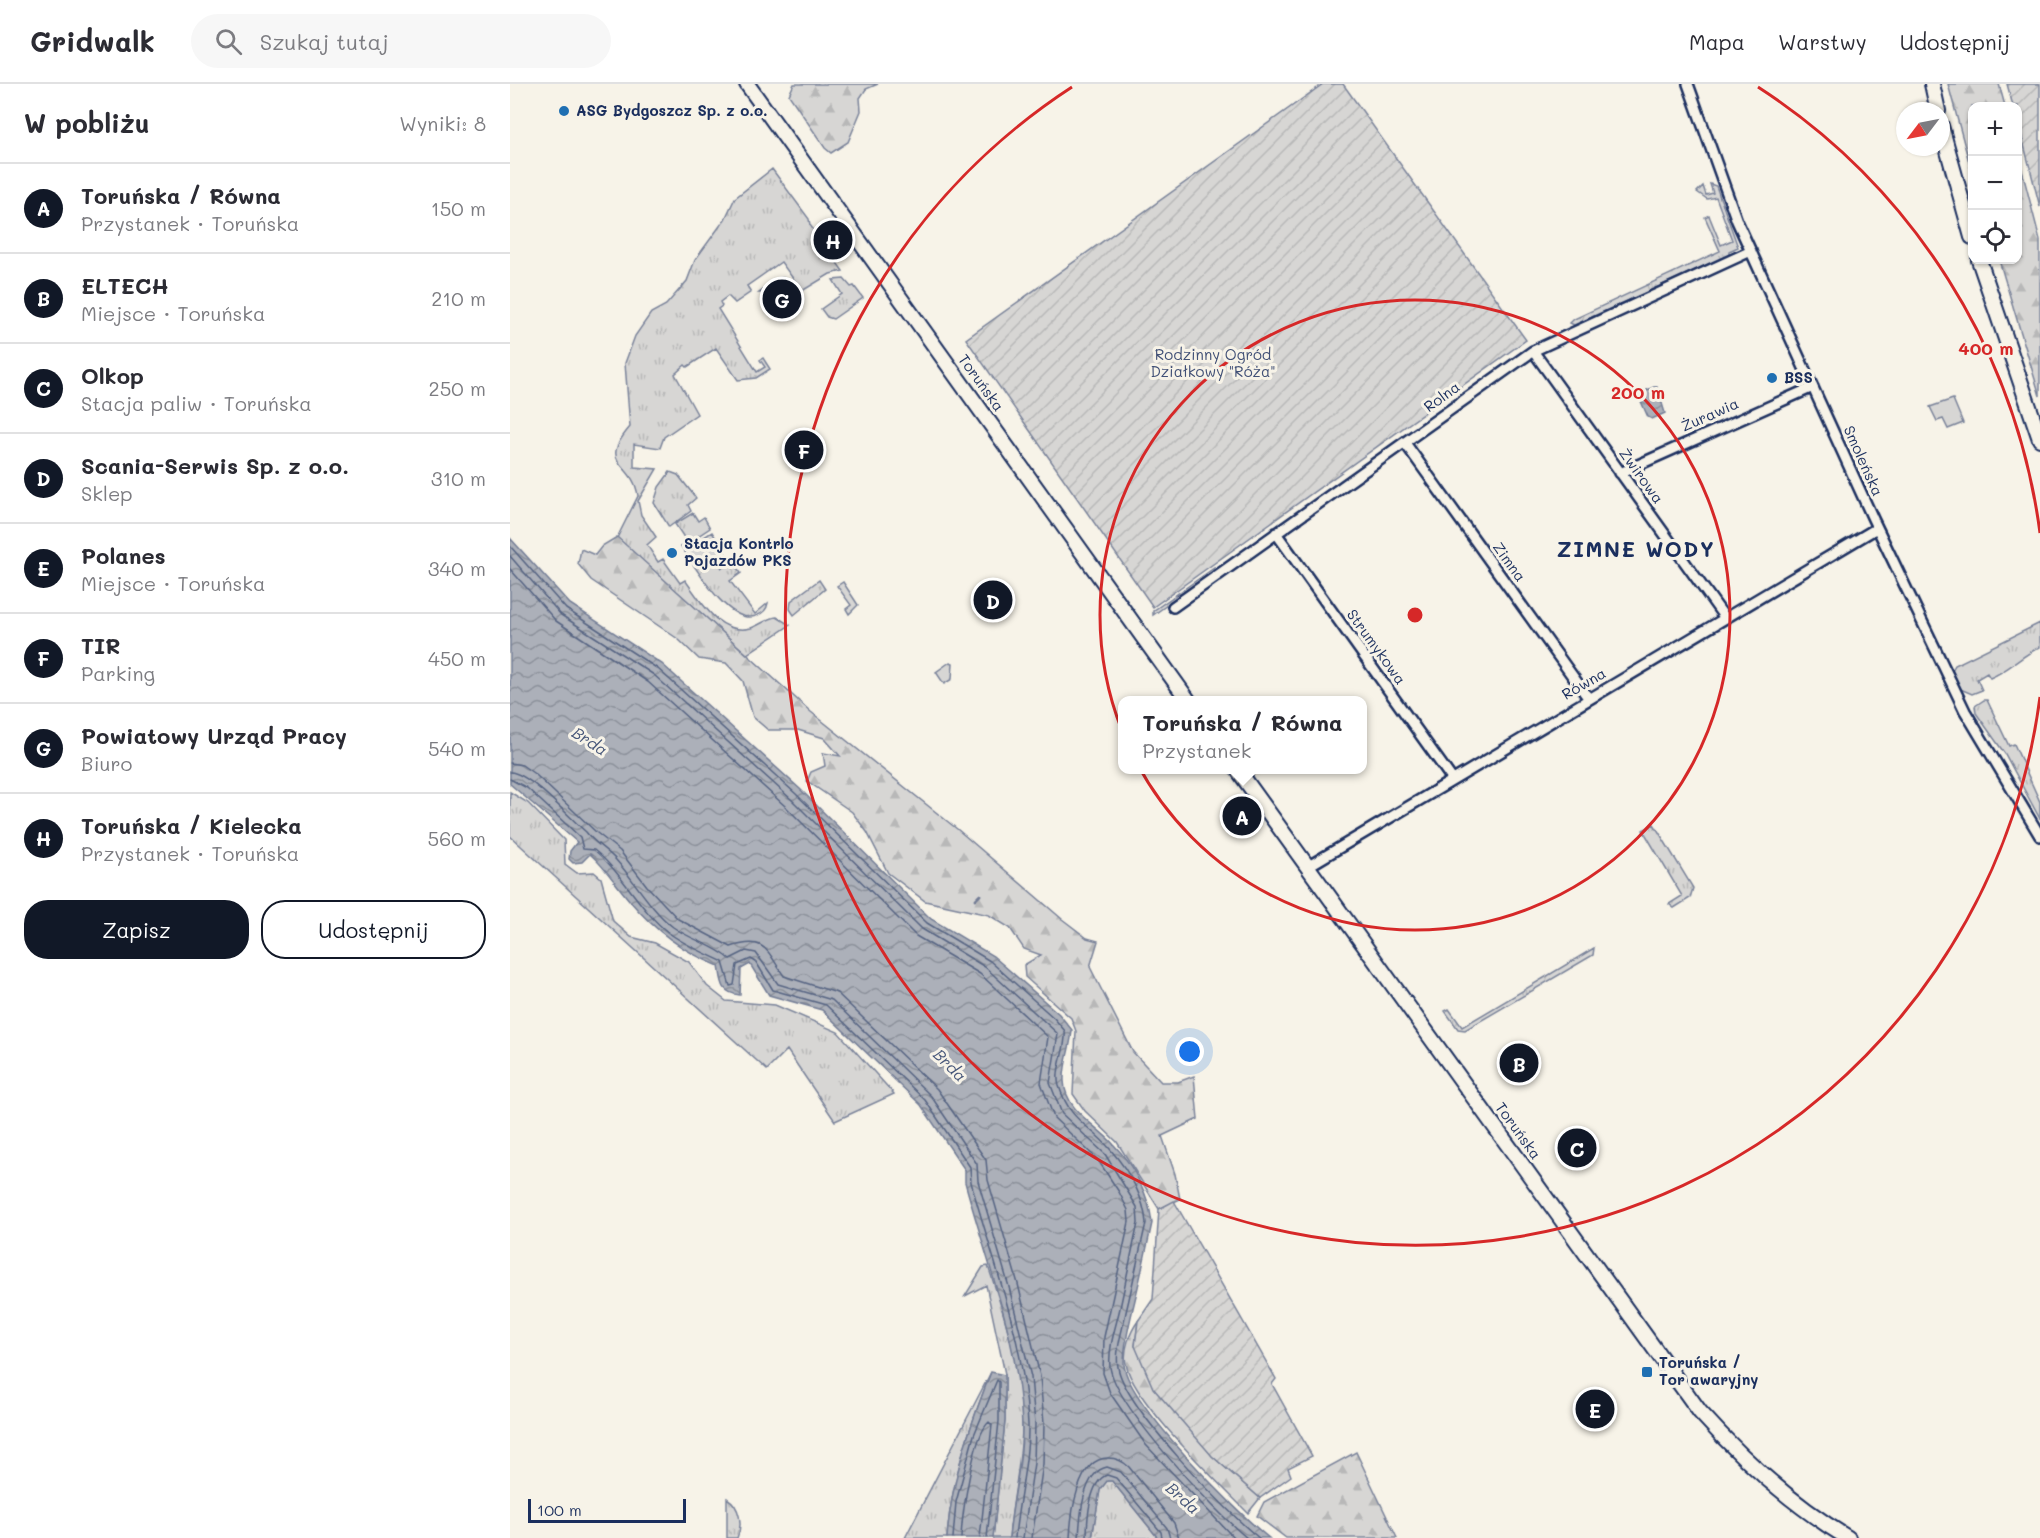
<!DOCTYPE html>
<html lang="pl">
<head>
<meta charset="utf-8">
<style>
	:root { --surface:#fff; --page:#f7f7f7; --text:#2b2b33; --muted:#7c7c81; --line:#e1e1e2; --accent:#111827 }
	body { margin:0; font-family:Mali,sans-serif; background:var(--page); color:var(--text) }
	.controls { position:absolute; right:18px; top:18px; display:grid; overflow:hidden; border-radius:12px; box-shadow:0 2px 4px #0004 }
	.controls button { width:54px; height:54px; display:grid; place-items:center; padding:0; border:0; border-bottom:2px solid var(--line); background:var(--surface); color:var(--text); font:30px sans-serif }
	.compass { position:absolute; left:1386px; top:18px; width:54px; height:54px; border-radius:50%; background:var(--surface); box-shadow:0 2px 4px #0004; rotate:238deg }
	.scale { position:absolute; left:18px; bottom:15px; width:158px; box-sizing:border-box; padding-left:6px; border:3px solid #1b2f5e; border-top:0; font-size:16px; line-height:21px; white-space:nowrap; color:#1b2f5e; -webkit-text-stroke:4px #f7f3e8; paint-order:stroke }
	.you { position:absolute; left:680px; top:968px; width:21px; height:21px; margin:-15px; border:4px solid #fff; border-radius:50%; background:#1a73e8; box-shadow:0 0 0 9px #1a73e833 }
	.badge { display:grid; place-items:center; width:39px; height:39px; border-radius:50%; background:var(--accent); color:#fff; font-size:20px; font-weight:700 }
	.pin { position:absolute; translate:-50% -50%; border:3px solid #fff; box-shadow:0 2px 6px #0006 }
	.popup { position:absolute; left:608px; top:612px; width:249px; height:78px; box-sizing:border-box; display:grid; place-content:center; border-radius:12px; background:var(--surface); filter:drop-shadow(0 2px 4px #0005); font-size:20px; white-space:nowrap; color:var(--muted) }
	.popup b { font-size:22px; color:var(--text) }
	.popup::after { content:''; position:absolute; left:50%; top:100%; margin-left:-12px; border:12px solid transparent; border-top-color:var(--surface) }
	.list { margin:0; padding:0; list-style:none }
	h2 { display:flex; justify-content:space-between; align-items:center; height:78px; margin:0; padding:0 24px; font-size:26px }
	h2 small { font-size:20px; font-weight:400; color:var(--muted) }
	.list li { display:grid; grid-template-columns:39px 1fr auto; gap:18px; align-items:center; box-sizing:border-box; height:90px; padding:0 24px; border-top:2px solid var(--line) }
	.list b { display:block; font-size:22px; white-space:nowrap }
	.list p { margin:0; font-size:20px; white-space:nowrap; color:var(--muted) }
	.list em { font-size:20px; font-style:normal; color:var(--muted) }
	.actions { display:flex; gap:12px; padding:18px 24px }
	.actions a { flex:1; padding:14px 0; border:2px solid var(--accent); border-radius:24px; text-align:center; font-size:21px; color:var(--accent) }
	.actions .main { background:var(--accent); color:#fff }
	.icon { flex:none; width:33px; height:33px; fill:none; stroke:currentColor; stroke-width:2; stroke-linecap:round; stroke-linejoin:round }
	.map { position:relative; flex:none; width:1530px; height:1454px; overflow:hidden }
	header { display:flex; align-items:center; gap:36px; box-sizing:border-box; height:84px; padding:0 30px; background:var(--surface); border-bottom:2px solid var(--line) }
	header strong { font-size:28px }
	nav { display:flex; gap:33px; margin-inline-start:auto; font-size:21px }
	.search { width:420px; height:54px; background:var(--page); display:flex; align-items:center; gap:15px; box-sizing:border-box; padding:0 21px; border-radius:33px; color:var(--muted); font-size:22px }
	main { display:flex }
	aside { flex:1; background:var(--surface) }
	.map>svg:first-child { display:block }
	.grass { fill:url(#grass-tufts); stroke:#798299; stroke-width:1.5 }
	.forest { fill:url(#forest-firs); stroke:#798299; stroke-width:1.5 }
	.park { fill:#d7d6d4; stroke:#798299; stroke-width:1.5 }
	.garden { fill:url(#garden-furrows); stroke:#798299; stroke-width:1.5 }
	.water { fill:url(#water-waves); stroke:#727c95; stroke-width:1.5 }
	.lines { fill:none; stroke-linecap:round; stroke-linejoin:round }
	.shore { stroke:#556382; stroke-width:1.5 }
	.stream { stroke:#727c95; stroke-width:3 }
	.street-casing { stroke:#1b2f5e; stroke-width:14 }
	.secondary-casing { stroke:#1b2f5e; stroke-width:18 }
	.street { stroke:#f7f3e8; stroke-width:9 }
	.secondary { stroke:#f7f3e8; stroke-width:14 }
	.ring { fill:none; stroke:#d62828; stroke-width:3 }
	.poi-dot { fill:#1f6fb2; stroke:#f7f3e8; stroke-width:2 }
	.labels { text-anchor:middle; stroke-width:6; stroke-linejoin:round; paint-order:stroke }
	.poi-label { font-size:15px; font-weight:bold; fill:#1b2f5e; stroke:#f7f3e8; text-anchor:start }
	.park-label { font-size:15px; fill:#415076; stroke:#f7f3e8 }
	.street-label { font-size:15px; fill:#1b2f5e; stroke:#f7f3e8 }
	.water-label { font-size:16px; font-style:italic; fill:#465679; stroke:#f7f3e8 }
	.district-label { font-size:21px; font-weight:bold; letter-spacing:1.5px; fill:#1b2f5e; stroke:#f7f3e8 }
	.centre { fill:#d62828; stroke:#f7f3e8; stroke-width:3 }
	.ring-label { font-size:18px; text-anchor:middle; font-weight:bold; fill:#d62828; stroke:#f7f3e8; stroke-width:6; stroke-linejoin:round; paint-order:stroke }
</style>
</head>
<body>
<header>
<strong>Gridwalk</strong>
<div class="search"><svg class="icon" aria-label="search" viewBox="0 0 24 24"><circle cx="10" cy="10" r="6"/><path d="M15 15l6 6"/></svg>Szukaj tutaj</div>
<nav><a>Mapa</a><a>Warstwy</a><a>Udostępnij</a></nav>
</header>
<main>
<aside>
<h2>W pobliżu<small>Wyniki: 8</small></h2>
<ul class="list">
<li><span class="badge">A</span><div><b>Toruńska / Równa</b><p>Przystanek · Toruńska</p></div><em>150 m</em></li>
<li><span class="badge">B</span><div><b>ELTECH</b><p>Miejsce · Toruńska</p></div><em>210 m</em></li>
<li><span class="badge">C</span><div><b>Olkop</b><p>Stacja paliw · Toruńska</p></div><em>250 m</em></li>
<li><span class="badge">D</span><div><b>Scania-Serwis Sp. z o.o.</b><p>Sklep</p></div><em>310 m</em></li>
<li><span class="badge">E</span><div><b>Polanes</b><p>Miejsce · Toruńska</p></div><em>340 m</em></li>
<li><span class="badge">F</span><div><b>TIR</b><p>Parking</p></div><em>450 m</em></li>
<li><span class="badge">G</span><div><b>Powiatowy Urząd Pracy</b><p>Biuro</p></div><em>540 m</em></li>
<li><span class="badge">H</span><div><b>Toruńska / Kielecka</b><p>Przystanek · Toruńska</p></div><em>560 m</em></li>
</ul>
<div class="actions"><a class="main">Zapisz</a><a>Udostępnij</a></div>
</aside>
<div class="map">
<svg width="1530" height="1454" viewBox="0 0 1530 1454">
	<defs>
		<pattern id="grass-tufts" width="24" height="20" patternUnits="userSpaceOnUse" patternTransform="scale(1.5)"><rect width="24" height="20" fill="#d7d6d4"/><path d="M3 7l-1-3M5 7V3M7 7l1-3M15 17l-1-3M17 17v-4M19 17l1-3" fill="none" stroke="#b8b8b8"/></pattern>
		<pattern id="forest-firs" width="22" height="20" patternUnits="userSpaceOnUse" patternTransform="scale(1.5)"><rect width="22" height="20" fill="#d7d6d4"/><path d="M5 1l3.5 6h-7zM16 11l3.5 6h-7z" fill="#b8b8b8"/></pattern>
		<pattern id="garden-furrows" width="10" height="10" patternUnits="userSpaceOnUse" patternTransform="scale(1.5)"><rect width="10" height="10" fill="#d7d6d4"/><path d="M-1 1l2-2M0 10L10 0M9 11l2-2" fill="none" stroke="#b8b8b8"/></pattern>
		<pattern id="water-waves" width="16" height="10" patternUnits="userSpaceOnUse" patternTransform="scale(1.5)"><rect width="16" height="10" fill="#acb0b9"/><path d="M0 5q4-4 8 0t8 0" fill="none" stroke="#8b909a"/></pattern>
	</defs>
	<rect width="100%" height="100%" fill="#f7f3e8"/>
	<filter id="ink" filterUnits="userSpaceOnUse"><feTurbulence type="fractalNoise" baseFrequency=".0167" numOctaves="2"/><feDisplacementMap in="SourceGraphic" scale="12" xChannelSelector="R" yChannelSelector="G"/><feConvolveMatrix kernelMatrix="1 2 1 2 8 2 1 2 1" color-interpolation-filters="sRGB"/></filter>
	<g filter="url(#ink)">
		<path class="grass" d="M262,85L299,135L300,141L314,161L309,165L315,173L320,169L333,187L320,190L292,207L271,178L237,202L241,208L225,219L218,212L210,218L212,222L208,225L247,288L255,283L250,276L253,274L260,285L246,294L228,296L206,264L177,283L175,281L165,290L187,330L154,353L150,364L124,360V383L147,385L128,417L131,431L146,453L137,461L148,478L153,475L170,499L175,496C191,517 209,552 241,544C250,541 258,534 267,533L280,541L237,570L107,454L128,412C123,376 86,383 120,343L115,279L125,252L141,229L156,221L177,197L185,176L215,135L225,114Z
			M1200,100L1206,102L1228,163L1219,167V171L1064,241L1060,239L1064,235L1210,167L1195,133L1199,131L1200,134L1211,161L1222,156L1206,113L1197,115L1187,108L1193,102L1196,111L1203,109Z
			M270,194H274L279,199L265,209H249Z
			M334,195L341,203L344,202L353,214L323,235L317,233L311,225L332,210L323,196Z
			M160,388L168,391L186,414L178,421L181,427L159,443L144,419L149,403Z
			M183,429L188,437L194,433L200,444L182,456L177,464L183,460L187,466L198,459L194,453L202,448L215,468L206,475L212,484L222,477L231,489L220,497L245,530L258,519C257,526 252,530 246,532C218,542 185,482 171,462L177,458L165,440Z
			M704,484L703,488L643,531V527Z
			M309,496L315,505L284,531L280,525L281,517Z
			M333,498L348,521L339,530L336,525L341,521L327,502Z
			M1530,539V563C1511,572 1499,586 1480,594L1477,589L1467,595L1472,606L1462,610L1448,604L1441,588L1445,581Z
			M440,578L443,579L442,595L434,600L426,588Z
			M1474,616H1477L1499,662L1504,660L1530,718V735L1495,670L1466,629L1465,622Z
			M0,708L18,719L54,756L55,780L67,789L84,788L91,794L103,837L121,853L145,859L179,878L197,902L216,917L265,921L328,948L384,1010L325,1037L277,966L257,986L0,752Z
			M1144,740L1183,804L1180,814L1164,824L1159,820L1172,812L1133,746Z
			M1084,864L1083,871L955,946L948,945L935,927L939,925L952,943Z
			M478,1182C495,1232 513,1290 512,1344C511,1381 502,1417 499,1454H483L495,1337V1290L476,1201L455,1212L473,1183Z
			M481,1288C460,1342 441,1396 437,1454H395Z
			M597,1397H602L648,1454H582L590,1406Z
			M217,1414C230,1422 233,1441 227,1454H217Z"/>
		<path class="forest" d="M284,0H368L356,5L350,14L351,27L338,58L321,69L315,64L279,11Z
			M1438,0H1489L1495,22H1462V89Z
			M1508,71L1530,156V312L1489,176H1508Z
			M107,453L301,628L447,745L552,835L577,854L588,857L580,883L623,968L651,998H668L684,992L688,1035L652,1052L665,1090L670,1115L649,1125L607,1058L575,1027L563,1010L566,947L561,934L515,893L514,881L531,871L514,865L500,844L479,831L415,817L378,789L357,748L342,728L297,697L301,688L315,682L313,669L330,672L314,654L288,646H258L243,633L233,597L216,579L189,575L168,555L81,496L68,480L71,465L85,471L92,462Z
			M628,1237L625,1262L702,1372L750,1414L738,1429C709,1399 623,1318 616,1280C613,1266 620,1248 628,1237Z
			M846,1368L887,1454H776L747,1432L754,1418Z"/>
		<path class="park" d="M1443,315L1453,339L1438,345L1433,335L1427,337L1420,323Z"/>
		<path class="garden" d="M813,0H833L1016,256L643,523L456,255Z
			M1497,0H1530V123L1508,38V22H1503Z
			M664,1117L766,1295L762,1300L802,1372L778,1384L781,1392L750,1414L702,1372L643,1304L625,1262L628,1237L643,1215L649,1125Z"/>
		<path class="water" d="M1144,303H1147L1155,329L1142,335L1138,333L1129,313L1130,309Z
			M0,454L60,520L152,580L290,705L421,835L483,872L549,930L562,946C561,963 553,980 554,997C555,1027 587,1041 604,1061C624,1082 639,1111 642,1139C636,1167 630,1196 623,1224C619,1242 614,1260 614,1279C614,1315 728,1430 759,1454H648L602,1397H597L590,1406L582,1454H499C502,1416 513,1378 512,1340C509,1258 476,1176 455,1098V1086L411,1021L312,926L259,911L240,880L231,885L230,911C211,909 212,899 209,882C173,868 144,846 120,817C106,801 96,784 80,770L72,778L63,779L59,775L60,767L67,758L0,700Z
			M481,1288L495,1291V1337L483,1454H437C441,1396 460,1342 481,1288Z"/>
		<g class="lines">
			<path class="shore" d="M0,462L56,525L148,585L286,710L417,839L480,877L544,934L555,947C557,965 544,985 549,1002C561,1039 578,1039 600,1065C618,1086 634,1112 636,1139C629,1169 623,1199 616,1228C613,1245 605,1266 608,1283C614,1322 716,1428 749,1454
				M0,472L51,531L144,591L281,715L412,845L475,883L548,950L540,999L552,1030L595,1070L627,1123L628,1139C622,1167 616,1196 610,1224C606,1242 598,1264 600,1283C606,1323 704,1427 737,1454
				M0,485L46,537L138,598L275,722L406,852L470,890L538,953L531,999L544,1034L588,1076L609,1108L618,1126L619,1138L594,1253L593,1289L600,1309L636,1361L724,1454
				M0,679L12,681L26,691L87,749L110,767L137,802L168,835L221,863C256,852 256,866 274,892L327,909L427,1005L476,1076L478,1096L508,1200L530,1292L534,1340L533,1380L522,1454
				M0,688C20,689 59,733 76,748C84,759 96,765 106,776C125,797 140,825 163,843C181,856 204,861 220,875L236,867L246,869L268,900L322,916L421,1012L467,1080L468,1097L499,1203L521,1293L525,1340L524,1379L513,1454
				M0,695L17,704L70,753L73,765L84,766C113,789 129,826 159,849C175,861 195,869 213,878L220,902L224,901L227,881L241,875L246,878L263,906L316,921L415,1016L460,1083L461,1098C482,1176 515,1257 518,1340C519,1378 508,1416 505,1454
				M443,1454L446,1418L464,1351L487,1296L489,1298V1337L477,1454
				M451,1454C452,1432 463,1351 479,1338L482,1341L470,1454
				M560,1454C561,1431 567,1374 598,1374C606,1374 613,1377 619,1383L664,1439L669,1454
				M569,1454C570,1434 572,1388 597,1383L611,1388L657,1444L660,1454
				M577,1454C577,1437 579,1397 597,1391L606,1394L651,1448L652,1454"/>
			<path class="stream" d="M466,815L470,811"/>
			<defs>
				<path id="street" d="M1178,0L1227,137L1363,435L1455,627L1530,752
					M1023,267L1215,534
					M895,359L1079,615
					M1110,389L1303,303
					M766,449L942,695
					M663,523L1023,267L1241,167
					M797,783L1367,444"/>
				<path id="secondary" d="M237,0L678,616
					M1422,0L1428,27
					M1431,42L1462,153
					M1469,176L1530,355
					M728,686L1190,1328C1234,1377 1281,1420 1338,1454"/>
			</defs>
			<use href="#street" class="street-casing"/>
			<use href="#secondary" class="secondary-casing"/>
			<use href="#street" class="street"/>
			<use href="#secondary" class="secondary"/>
		</g>
	</g>
	<g class="ring">
		<circle cx="905" cy="531" r="315"/>
		<path d="M1530 613A630 630 0 1 1 562 3M1248 3A630 630 0 0 1 1530 449"/>
	</g>
	<g class="poi-dot">
		<circle cx="54" cy="27" r="6"/>
		<circle cx="1262" cy="294" r="6"/>
		<circle cx="162" cy="469" r="6"/>
		<rect x="1131" y="1282" width="12" height="12" rx="3"/>
	</g>
	<g class="labels">
		<g class="poi-label">
			<text x="66" y="32">ASG Bydgoszcz Sp. z o.o.</text>
			<text x="1274" y="299">BSS</text>
			<text x="174" y="465">Stacja Kontrlo<tspan x="174" dy="17">Pojazdów PKS</tspan></text>
			<text x="1149" y="1284">Toruńska /<tspan x="1149" dy="17">Tor awaryjny</tspan></text>
		</g>
		<g class="park-label">
			<text x="703" y="276">Rodzinny Ogród<tspan x="703" dy="17">Działkowy "Róża"</tspan></text>
		</g>
		<g class="street-label">
			<text transform="translate(471 299) rotate(54)" y="5">Toruńska</text>
			<text transform="translate(932 313) rotate(-36)" y="5">Rolna</text>
			<text transform="translate(1200 331) rotate(-24)" y="5">Żurawia</text>
			<text transform="translate(1353 377) rotate(66)" y="5">Smoleńska</text>
			<text transform="translate(1131 392) rotate(54)" y="5">Żwirowa</text>
			<text transform="translate(999 478) rotate(54)" y="5">Zimna</text>
			<text transform="translate(866 563) rotate(54)" y="5">Strumykowa</text>
			<text transform="translate(1074 600) rotate(-30)" y="5">Równa</text>
			<text transform="translate(1008 1047) rotate(54)" y="5">Toruńska</text>
		</g>
		<g class="water-label">
			<text transform="translate(80 657) rotate(33)" y="6">Brda</text>
			<text transform="translate(440 981) rotate(45)" y="6">Brda</text>
			<text transform="translate(673 1414) rotate(42)" y="6">Brda</text>
		</g>
		<g class="district-label">
			<text x="1126" y="473">ZIMNE WODY</text>
		</g>
	</g>
	<circle cx="905" cy="531" r="9" class="centre"/>
	<g class="ring-label">
		<text x="1476" y="271">400 m</text>
		<text x="1128" y="315">200 m</text>
	</g>
</svg>
<div class="controls">
<button>+</button>
<button>−</button>
<button><svg class="icon" aria-label="locate" viewBox="0 0 24 24"><circle cx="12" cy="12" r="6"/><path d="M12 2v4M12 18v4M2 12h4M18 12h4"/></svg></button>
</div>
<svg class="compass" viewBox="-18 -18 36 36"><path d="M0-13l5 13h-10z" fill="#e53935"/><path d="M0 13l5-13h-10z" fill="#7c7c81"/></svg>
<div class="scale">100 m</div>
<div class="you"></div>
<div class="pin badge" style="left:732px;top:732px">A</div>
<div class="popup"><b>Toruńska / Równa</b>Przystanek</div>
<div class="pin badge" style="left:1009px;top:979px">B</div>
<div class="pin badge" style="left:1067px;top:1064px">C</div>
<div class="pin badge" style="left:483px;top:516px">D</div>
<div class="pin badge" style="left:1085px;top:1325px">E</div>
<div class="pin badge" style="left:294px;top:366px">F</div>
<div class="pin badge" style="left:272px;top:215px">G</div>
<div class="pin badge" style="left:323px;top:156px">H</div>
</div>
</main>
</body>
</html>
